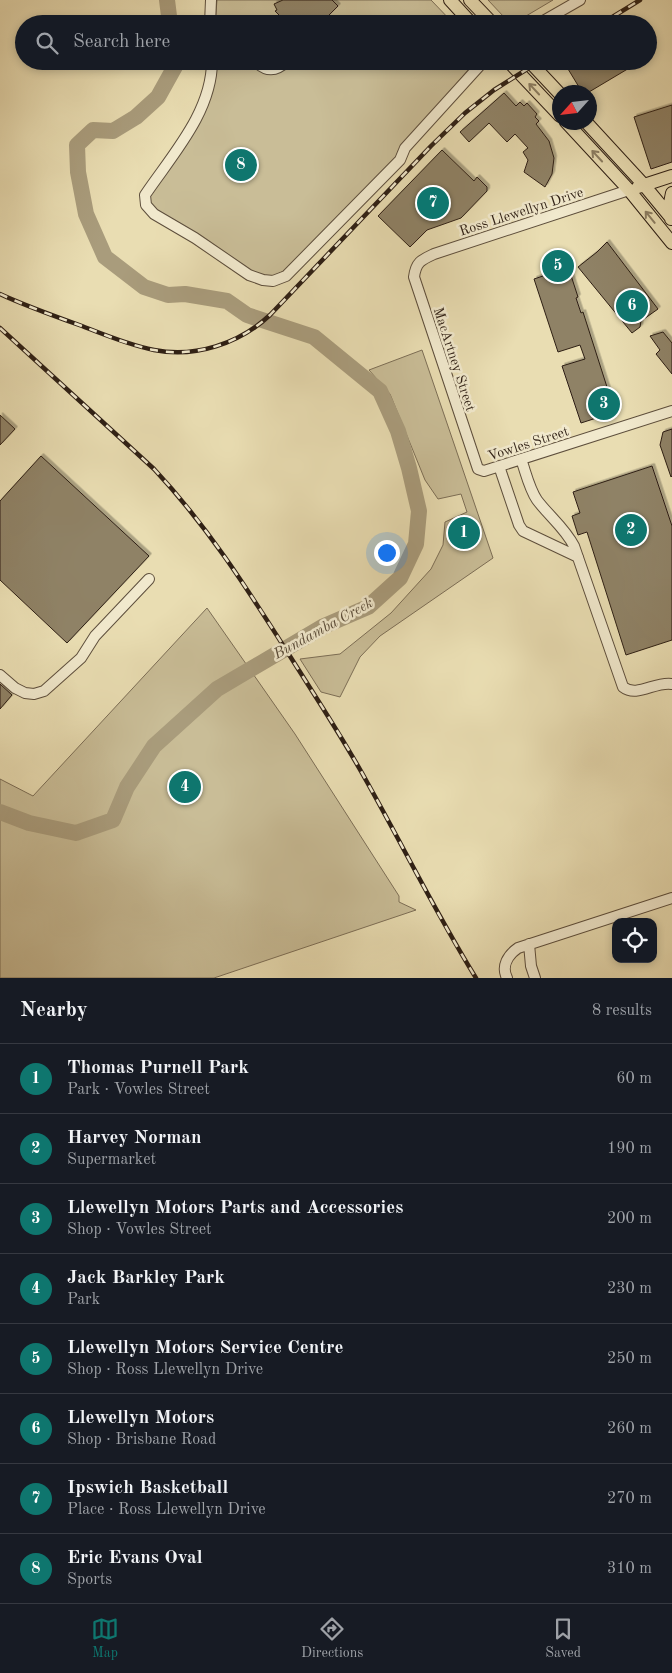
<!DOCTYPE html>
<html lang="en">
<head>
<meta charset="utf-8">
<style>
	:root { --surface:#171b24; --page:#242831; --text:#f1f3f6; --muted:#9ea1a6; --line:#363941; --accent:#0f766e }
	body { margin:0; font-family:"Old Standard TT",serif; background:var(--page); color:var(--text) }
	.controls { position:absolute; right:15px; bottom:15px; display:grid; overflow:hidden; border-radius:10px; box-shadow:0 2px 8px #0003 }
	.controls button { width:45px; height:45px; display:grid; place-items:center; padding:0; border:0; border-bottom:1px solid var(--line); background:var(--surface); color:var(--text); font:25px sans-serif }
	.compass { position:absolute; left:552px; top:85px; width:45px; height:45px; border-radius:50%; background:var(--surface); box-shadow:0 2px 8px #0003; rotate:243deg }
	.you { position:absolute; left:386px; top:552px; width:18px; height:18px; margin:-12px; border:4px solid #fff; border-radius:50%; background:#1a73e8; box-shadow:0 0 0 8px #1a73e833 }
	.badge { display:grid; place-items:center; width:32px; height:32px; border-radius:50%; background:var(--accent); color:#fff; font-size:16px; font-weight:700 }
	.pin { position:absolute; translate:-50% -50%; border:2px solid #fff; box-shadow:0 1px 5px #0006 }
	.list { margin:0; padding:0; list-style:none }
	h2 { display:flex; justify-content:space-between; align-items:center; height:65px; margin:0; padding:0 20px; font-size:21px }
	h2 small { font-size:16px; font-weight:400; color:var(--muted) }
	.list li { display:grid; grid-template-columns:32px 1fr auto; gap:15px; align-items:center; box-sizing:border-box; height:70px; padding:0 20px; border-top:1px solid var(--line) }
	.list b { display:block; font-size:19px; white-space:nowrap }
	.list p { margin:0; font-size:16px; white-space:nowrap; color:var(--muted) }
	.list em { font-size:16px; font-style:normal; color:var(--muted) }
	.icon { flex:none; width:28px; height:28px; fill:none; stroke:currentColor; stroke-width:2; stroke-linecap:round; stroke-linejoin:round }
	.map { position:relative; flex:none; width:672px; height:978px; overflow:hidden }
	.search { position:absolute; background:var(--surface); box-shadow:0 2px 8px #0003; left:15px; right:15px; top:15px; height:55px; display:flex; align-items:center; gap:12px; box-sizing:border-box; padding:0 18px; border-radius:28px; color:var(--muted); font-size:19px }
	.sheet { height:625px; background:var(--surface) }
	nav { display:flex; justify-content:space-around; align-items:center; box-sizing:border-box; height:70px; border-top:1px solid var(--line); background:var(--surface); font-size:14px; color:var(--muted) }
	nav a { display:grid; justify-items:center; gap:2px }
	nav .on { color:var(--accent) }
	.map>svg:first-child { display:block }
	.green { fill:#c9bd97; stroke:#7c6e56 }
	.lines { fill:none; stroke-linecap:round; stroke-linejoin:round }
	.river { stroke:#a99c7c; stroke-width:16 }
	.building { fill:#8f8266; stroke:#2e1f14; filter:url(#shadow) }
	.minor-casing { stroke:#5d4e3c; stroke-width:12 }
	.major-casing { stroke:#2e1f14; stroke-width:14 }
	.minor { stroke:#f1e9cd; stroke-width:10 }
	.major { stroke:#e9ddb2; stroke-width:12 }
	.rail-casing { stroke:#2e1f14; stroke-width:4.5 }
	.rail { stroke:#f1e9cd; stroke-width:2.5; stroke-dasharray:8; stroke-linecap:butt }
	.oneway { stroke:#8c7e63 }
	.labels { text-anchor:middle; stroke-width:5; stroke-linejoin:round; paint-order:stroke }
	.street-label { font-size:14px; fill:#2e1f14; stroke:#f1e9cd }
	.water-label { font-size:15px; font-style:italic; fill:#594b38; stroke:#f1e9cd }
</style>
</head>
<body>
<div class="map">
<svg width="672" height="978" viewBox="0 0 672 978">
	<defs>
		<filter id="shadow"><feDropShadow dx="2.5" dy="-2.5" stdDeviation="0" flood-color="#0004"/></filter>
	</defs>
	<rect width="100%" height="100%" fill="#e9ddb2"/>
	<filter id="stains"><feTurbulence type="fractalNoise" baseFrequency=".004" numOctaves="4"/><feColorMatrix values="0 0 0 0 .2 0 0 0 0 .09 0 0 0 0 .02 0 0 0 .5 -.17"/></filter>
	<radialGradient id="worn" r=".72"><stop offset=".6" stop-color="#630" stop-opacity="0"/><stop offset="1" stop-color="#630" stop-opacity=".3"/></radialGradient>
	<path class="green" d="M217,0H431L454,24H215Z
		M488,0H553L521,19L504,17Z
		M212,61H476L398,151L395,161L286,270L271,277L256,275L154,212L146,196L203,108Z
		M422,350L493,558L380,636L360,657L340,697L321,692L300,659L340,654L391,613L431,569L443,545L445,522L467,512L461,494L438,499L425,480L390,394L369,370Z
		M207,608L295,734L399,896V902L416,910L214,978H0V779L33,796Z"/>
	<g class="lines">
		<path class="river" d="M167,0L170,24
			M0,812L29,823L76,833L113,820L127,787L154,746L217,689L324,626L368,607L400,578L416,544L419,511L409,468L398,431L380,391L314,337L247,315L227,301L185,294L168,295L144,287L105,257L86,214L78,172L77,145L93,130L113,131L136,117L158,97L178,61"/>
	</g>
	<path class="building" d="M283,0H332L338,6L320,24H293L290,21L287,23L275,11L277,10L274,4Z
		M569,61H641L589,92H582L565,64Z
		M504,93L516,106L520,102L524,106L527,103L537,114L535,117L539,121L536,124L549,141L554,158L552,174L545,187L524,172L528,160L523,152L528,148L515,134L507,142L489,123L469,142L460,132Z
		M672,105V162L651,169L634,117Z
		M442,150L474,181L477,177L487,187V191L461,218L427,230L410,247L378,216Z
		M607,242L658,309L641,321L640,327L632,333L578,267L597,252Z
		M565,257L578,297L576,298L581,313L583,312L615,412L581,423L562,366L585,359L580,345L558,352L534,279L549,274L545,263Z
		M663,332L672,343V374L656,354L660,350L650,336Z
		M0,415L15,429L0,445Z
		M672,429V476L671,477L660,445L663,432Z
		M41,456L149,556L67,643L0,580V501Z
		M652,466L672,526V640L626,655L587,532L578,535L572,516L580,513L573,492Z
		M0,684L12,695L0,709Z"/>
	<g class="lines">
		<defs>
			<path id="minor" d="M210,24L211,0
				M538,24L580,0
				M212,61C212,112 172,155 145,195L146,205L154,214L195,238L249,275L263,280L273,281L286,276L400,160L405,148L484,61
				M255,61C266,72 276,72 287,61
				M629,190L434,254C421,260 416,262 414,277L478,469L484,471L672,411
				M521,459C526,473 529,488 537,500C549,516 565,528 574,546L623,687C637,698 655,681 672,684
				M499,466L519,525L523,531L578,557
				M0,675L15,688L25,693L34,694L44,691L81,658L95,636L149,579
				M529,944L531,966L535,978
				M507,978C501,966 508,955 518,948L672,898"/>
			<path id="major" d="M450,0L472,24
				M470,0L493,24
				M508,61L560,116
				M529,61L560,94
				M566,122L629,190L672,243
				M586,122L644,185L672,219
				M638,187L672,176
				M671,219L670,203L672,193"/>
		</defs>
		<use href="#minor" class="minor-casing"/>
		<use href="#major" class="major-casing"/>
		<use href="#minor" class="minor"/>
		<use href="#major" class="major"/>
		<defs>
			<path id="rail" d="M601,24L640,0
				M0,294C26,306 54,316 82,326C105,335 129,345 154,350C195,358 239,344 270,315L431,146L465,113L494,90L540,61
				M0,328L154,469C208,527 246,587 288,653C315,696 343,738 367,782C404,848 437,915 476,978"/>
		</defs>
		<use href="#rail" class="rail-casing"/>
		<use href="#rail" class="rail"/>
	</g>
	<defs><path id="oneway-shaft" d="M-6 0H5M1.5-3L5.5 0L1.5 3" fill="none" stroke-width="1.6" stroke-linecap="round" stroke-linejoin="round" transform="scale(1.25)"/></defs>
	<g class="oneway">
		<use href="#oneway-shaft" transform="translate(534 89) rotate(-133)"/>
		<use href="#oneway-shaft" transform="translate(597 156) rotate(-133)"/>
		<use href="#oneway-shaft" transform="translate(650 217) rotate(-129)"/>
	</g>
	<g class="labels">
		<g class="street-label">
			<text transform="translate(521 211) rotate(-18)" y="5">Ross Llewellyn Drive</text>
			<text transform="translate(455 359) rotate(72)" y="5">MacArtney Street</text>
			<text transform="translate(528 443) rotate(-18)" y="5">Vowles Street</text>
		</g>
		<g class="water-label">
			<text transform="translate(323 628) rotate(-29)" y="5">Bundamba Creek</text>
		</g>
	</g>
	<rect width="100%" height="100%" filter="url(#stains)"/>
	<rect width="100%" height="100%" fill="url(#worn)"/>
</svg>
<div class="controls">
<button><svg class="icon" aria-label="locate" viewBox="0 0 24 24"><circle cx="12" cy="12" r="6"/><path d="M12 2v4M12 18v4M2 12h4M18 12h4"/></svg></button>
</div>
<svg class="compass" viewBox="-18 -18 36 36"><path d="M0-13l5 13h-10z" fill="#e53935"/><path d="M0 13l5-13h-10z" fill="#9ea1a6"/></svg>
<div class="you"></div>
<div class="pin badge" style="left:464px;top:533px">1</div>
<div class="pin badge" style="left:631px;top:530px">2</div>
<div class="pin badge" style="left:604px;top:404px">3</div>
<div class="pin badge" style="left:185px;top:787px">4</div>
<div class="pin badge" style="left:558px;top:266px">5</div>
<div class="pin badge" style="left:632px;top:306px">6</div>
<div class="pin badge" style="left:433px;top:203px">7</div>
<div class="pin badge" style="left:241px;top:165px">8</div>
<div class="search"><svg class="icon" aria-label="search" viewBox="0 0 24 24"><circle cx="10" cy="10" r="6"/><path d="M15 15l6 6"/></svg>Search here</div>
</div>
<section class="sheet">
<h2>Nearby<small>8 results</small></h2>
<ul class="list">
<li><span class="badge">1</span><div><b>Thomas Purnell Park</b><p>Park · Vowles Street</p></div><em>60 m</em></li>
<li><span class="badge">2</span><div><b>Harvey Norman</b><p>Supermarket</p></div><em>190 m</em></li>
<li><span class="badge">3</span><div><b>Llewellyn Motors Parts and Accessories</b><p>Shop · Vowles Street</p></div><em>200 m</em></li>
<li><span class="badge">4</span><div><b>Jack Barkley Park</b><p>Park</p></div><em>230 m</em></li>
<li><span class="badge">5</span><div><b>Llewellyn Motors Service Centre</b><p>Shop · Ross Llewellyn Drive</p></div><em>250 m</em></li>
<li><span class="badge">6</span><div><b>Llewellyn Motors</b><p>Shop · Brisbane Road</p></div><em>260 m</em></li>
<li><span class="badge">7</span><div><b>Ipswich Basketball</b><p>Place · Ross Llewellyn Drive</p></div><em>270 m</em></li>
<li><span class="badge">8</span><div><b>Eric Evans Oval</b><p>Sports</p></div><em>310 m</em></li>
</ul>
</section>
<nav>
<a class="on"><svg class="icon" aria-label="map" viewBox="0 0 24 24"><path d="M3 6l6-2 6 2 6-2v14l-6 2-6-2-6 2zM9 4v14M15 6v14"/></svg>Map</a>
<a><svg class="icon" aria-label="directions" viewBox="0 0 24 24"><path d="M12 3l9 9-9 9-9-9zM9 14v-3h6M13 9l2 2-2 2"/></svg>Directions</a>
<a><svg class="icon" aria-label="saved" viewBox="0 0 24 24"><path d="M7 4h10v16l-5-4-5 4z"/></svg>Saved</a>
</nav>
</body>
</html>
